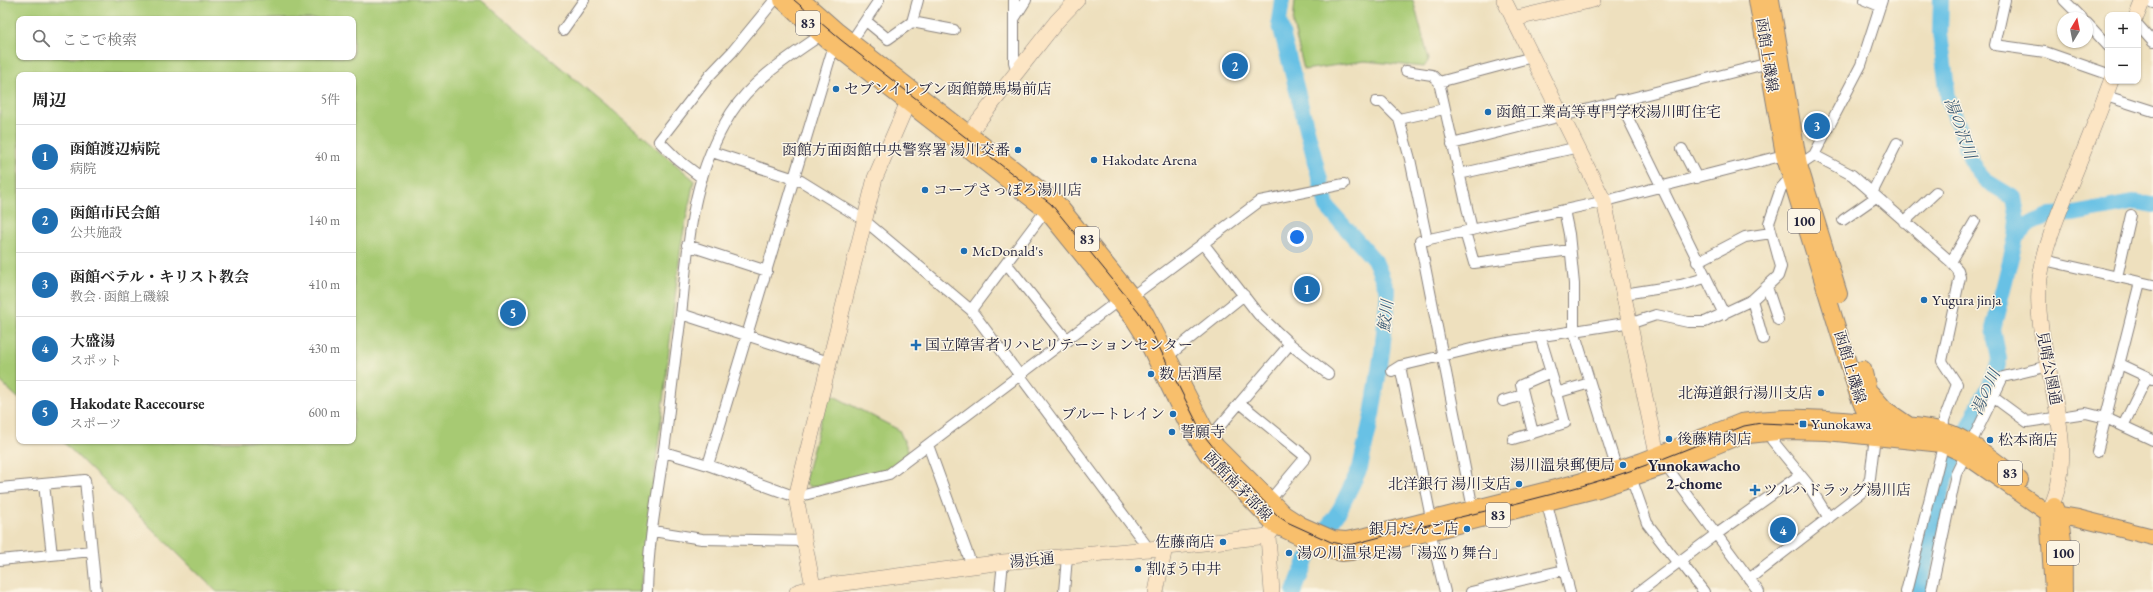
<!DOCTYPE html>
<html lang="ja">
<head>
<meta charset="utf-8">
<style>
	:root { --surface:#fff; --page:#f6f6f6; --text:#222; --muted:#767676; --line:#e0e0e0; --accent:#1f6fb2 }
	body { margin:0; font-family:"EB Garamond","Noto Serif JP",serif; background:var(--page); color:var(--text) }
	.controls { position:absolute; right:12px; top:12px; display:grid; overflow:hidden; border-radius:8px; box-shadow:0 1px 3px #0004 }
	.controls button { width:36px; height:36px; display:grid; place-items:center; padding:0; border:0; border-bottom:1px solid var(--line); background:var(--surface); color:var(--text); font:20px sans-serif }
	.compass { position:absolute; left:2057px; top:12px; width:36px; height:36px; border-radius:50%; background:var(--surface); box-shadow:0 1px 3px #0004; rotate:10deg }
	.you { position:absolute; left:1297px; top:237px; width:14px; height:14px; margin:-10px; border:3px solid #fff; border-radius:50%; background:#1a73e8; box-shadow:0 0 0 6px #1a73e833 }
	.badge { display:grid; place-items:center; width:26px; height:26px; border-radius:50%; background:var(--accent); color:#fff; font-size:13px; font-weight:700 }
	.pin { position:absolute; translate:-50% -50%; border:2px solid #fff; box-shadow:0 1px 4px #0006 }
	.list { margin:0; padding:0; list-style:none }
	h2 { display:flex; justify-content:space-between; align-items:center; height:52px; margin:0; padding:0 16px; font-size:17px }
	h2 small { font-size:13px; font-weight:400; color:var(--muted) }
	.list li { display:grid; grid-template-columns:26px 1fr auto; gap:12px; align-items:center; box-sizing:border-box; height:64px; padding:0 16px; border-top:1px solid var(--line) }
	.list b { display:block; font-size:15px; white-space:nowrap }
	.list p { margin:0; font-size:13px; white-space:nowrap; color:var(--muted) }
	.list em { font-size:13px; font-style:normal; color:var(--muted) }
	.icon { flex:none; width:22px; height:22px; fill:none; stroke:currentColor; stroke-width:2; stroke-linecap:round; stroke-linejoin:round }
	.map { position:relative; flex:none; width:2153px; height:592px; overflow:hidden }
	.search { position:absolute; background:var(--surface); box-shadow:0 1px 3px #0004; left:16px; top:16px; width:340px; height:44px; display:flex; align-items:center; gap:10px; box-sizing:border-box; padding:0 14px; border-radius:8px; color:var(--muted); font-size:15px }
	.panel { position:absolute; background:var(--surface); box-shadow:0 1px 3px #0004; left:16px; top:72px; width:340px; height:372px; border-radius:8px }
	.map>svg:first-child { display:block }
	.green { fill:#a7ca73; stroke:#647657; fill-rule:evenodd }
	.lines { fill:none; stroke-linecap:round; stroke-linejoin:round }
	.river { stroke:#67c1e5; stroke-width:16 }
	.street-casing { stroke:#88817c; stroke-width:12 }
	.secondary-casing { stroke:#88817c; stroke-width:16 }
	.primary-casing { stroke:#88817c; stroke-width:18 }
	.street { stroke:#fff; stroke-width:10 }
	.secondary { stroke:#fce5c4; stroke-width:15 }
	.primary { stroke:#f8bf6c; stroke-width:16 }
	.tram { stroke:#22223b; stroke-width:1 }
	.poi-dot { fill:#1f6fb2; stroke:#fcf5e5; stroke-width:1.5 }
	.labels { text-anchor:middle; stroke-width:3; stroke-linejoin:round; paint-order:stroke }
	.shield { fill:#fcf5e5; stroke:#63616e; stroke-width:1 }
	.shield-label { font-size:14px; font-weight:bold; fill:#22223b }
	.street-label { font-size:15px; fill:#22223b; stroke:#fcf5e5 }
	.poi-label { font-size:15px; fill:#22223b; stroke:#fcf5e5; text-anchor:start }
	.water-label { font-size:16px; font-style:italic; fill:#3a5a76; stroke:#fcf5e5 }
	.neighbourhood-label { font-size:16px; font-weight:bold; fill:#22223b; stroke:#fcf5e5 }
</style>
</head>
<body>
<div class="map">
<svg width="2153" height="592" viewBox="0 0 2153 592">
	<rect width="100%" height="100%" fill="#fcf5e5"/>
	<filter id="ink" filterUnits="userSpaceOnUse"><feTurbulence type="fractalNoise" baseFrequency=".025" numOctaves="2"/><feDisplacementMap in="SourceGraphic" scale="8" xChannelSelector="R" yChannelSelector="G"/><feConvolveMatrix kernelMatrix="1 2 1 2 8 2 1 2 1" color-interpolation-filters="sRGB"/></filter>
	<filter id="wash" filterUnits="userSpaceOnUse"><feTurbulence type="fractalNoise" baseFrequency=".012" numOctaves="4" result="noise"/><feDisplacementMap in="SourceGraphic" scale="16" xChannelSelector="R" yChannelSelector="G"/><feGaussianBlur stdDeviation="0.9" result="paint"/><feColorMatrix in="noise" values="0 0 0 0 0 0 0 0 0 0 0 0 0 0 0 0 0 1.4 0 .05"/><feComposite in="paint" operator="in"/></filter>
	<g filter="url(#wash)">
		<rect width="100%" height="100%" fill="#eee0be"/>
		<path class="green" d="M0,0H481L694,180L681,245L641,592H217L62,441H353V75H19V399L0,381ZM19,19H353V57H19Z
			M1295,0H1413L1429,60L1424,67L1365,61L1304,70L1293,24Z
			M828,393L899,430L909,452L888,470L811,487L804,483Z"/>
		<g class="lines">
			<path class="river" d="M1282,0L1279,21L1327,207L1375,261L1388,292L1382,352L1372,415L1360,468L1340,509L1306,561L1294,592
				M1941,0L1940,33L1948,97L1971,160L1977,170L1986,181L2014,198L2018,221L2016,237
				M1919,592L1940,496L1952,461L1997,368L1999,359L1993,329L2016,237L2030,224L2051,215L2074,214L2137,202L2153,205"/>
		</g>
	</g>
	<g filter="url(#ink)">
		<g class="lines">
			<defs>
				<path id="street" d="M1014,0V62L1017,72
					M1865,0L1880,6
					M2005,0L1995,45L2045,52L2108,74
					M2064,0L2082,18
					M2151,2L2153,3
					M1014,19L1026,0
					M866,21L888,39L912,22L918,0
					M912,22L954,30
					M2087,23L2108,46
					M2138,25L2153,42
					M563,30L584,0
					M855,36L879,0
					M1406,71L1432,75L1439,82L1472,230
					M1439,82L1525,59
					M2106,96L2153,111
					M1619,100L1724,314
					M1376,102H1382L1399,119L1410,159L1427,240
					M1399,119L1444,109
					M1452,144L1773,62
					M1682,149L1697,178
					M712,152L801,181L864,220L971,310L1149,549
					M1814,155L1852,175L1951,262L1975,221
					M1799,165L1814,155L1861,65L1882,0
					M1459,174L1570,149
					M702,178L676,158L659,141L710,75L732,52L773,2
					M1872,193L1897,143
					M1564,210L1569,234L1574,284V331L1617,470
					M1843,220L1876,197
					M1904,222L1936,192
					M1465,232L1474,263L1570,250
					M1203,243L1258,314L1290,344L1207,441
					M687,245L767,271
					M2044,260L2153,285
					M1697,262L1745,237L1771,233
					M1010,268L1068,341
					M2117,277L2131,215
					M1767,287L1778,320
					M1630,293L1681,285L1705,278
					M1752,300L1763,339
					M971,310L1046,210
					M681,314L829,362
					M1540,336L1556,389L1565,423L1533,433L1521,385L1551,372
					M1290,344L1328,374
					M1168,356L1244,295
					M2120,364L2152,379
					M1400,366L1431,518
					M1392,371L1400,366L1492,344L1638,321L1656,315L1688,322H1705L1752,300L1778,276L1781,267L1769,223L1781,188L1790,178
					M1556,393L1590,383
					M1993,397L2027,422L2086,413L2106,418L2153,440
					M1503,401L1523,395
					M1240,403L1306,457L1270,500
					M2123,426L2147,377
					M1770,433L1772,440L1807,483L1829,518
					M1513,439L1533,433
					M928,445L972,566
					M664,452L708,465L796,497L889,474L1119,300L1138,292L1260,201L1344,184
					M2097,452L2140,282
					M1663,462L1759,592
					M708,465L834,45L837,44
					M1633,483L1647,523L1677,562
					M44,484L52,555
					M0,488L85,480L96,592
					M1547,504L1570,592
					M1473,509L1420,241L1597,203L1784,155
					M653,531L702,539L804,541
					M1430,531L1445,592
					M1721,531L1800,475
					M0,560L92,551
					M1680,561L1704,592
					M1749,579L1866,489L1870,478L1875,436
					M647,592C648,537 660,482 667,428C671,390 676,353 681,315C689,241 690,179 731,113C752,80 789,57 821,35
					M1000,592L1003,562
					M1064,592L1067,557
					M1471,592L1564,570
					M1639,592L1716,534
					M1906,592L1942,450L1944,420L1957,384L1942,361L1960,277L1958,270L1951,262
					M1931,592L1956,474L2003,377L2049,366"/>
				<path id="secondary" d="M1504,0L1604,201L1655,445L1659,455
					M2137,15L2143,0
					M1513,19L1593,0
					M961,143L1057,21L1077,0
					M2048,513C2087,440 2029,353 2040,278C2045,245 2058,215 2070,185C2084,151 2098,116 2111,81
					M797,592L814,587L1003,562L1149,549L1268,536
					M814,592L796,497L875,178L908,102L915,94
					M1156,592L1165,547
					M1272,592L1268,536L1273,529"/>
				<path id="primary" d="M782,0L828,41L1046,210L1133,318L1145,337L1187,423L1207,454L1275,525L1327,550L1342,553L1351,552L1599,489L1666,466L1739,436L1788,431L1827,432L1942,444L1962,453L2048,513L2078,518L2153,537
					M802,0L836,30L1057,203L1146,314L1205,429L1216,446L1284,514L1301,525L1333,539L1346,540L1366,536L1579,482L1642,461L1741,422C1786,415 1824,418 1868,422C1893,424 1920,425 1944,431C1969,438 1999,464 2020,480
					M1757,0L1784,155L1858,395L1872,429
					M1771,0L1799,165L1839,294
					M1863,369L1875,417
					M1871,393L1885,409L1907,424
					M2054,506C2067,531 2063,565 2064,592
					M2048,513L2053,592"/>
			</defs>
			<use href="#street" class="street-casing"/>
			<use href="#secondary" class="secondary-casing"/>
			<use href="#primary" class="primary-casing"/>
			<use href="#street" class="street"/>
			<use href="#secondary" class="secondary"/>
			<use href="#primary" class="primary"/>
			<path class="tram" d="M794,0L841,40L1051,204L1139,312L1153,335L1202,433L1222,458L1278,516L1287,522L1331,542L1344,545L1354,544C1441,520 1529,503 1615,476C1658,462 1701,443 1744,426L1761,423L1857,427"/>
		</g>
	</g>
	<g class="poi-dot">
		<circle cx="836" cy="89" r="4"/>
		<circle cx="1488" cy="112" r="4"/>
		<circle cx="1018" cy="150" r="4"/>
		<circle cx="1094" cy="160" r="4"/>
		<circle cx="925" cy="190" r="4"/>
		<circle cx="964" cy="251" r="4"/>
		<circle cx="1924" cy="300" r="4"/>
		<path d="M914 339h4v4h4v4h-4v4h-4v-4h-4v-4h4z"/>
		<circle cx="1151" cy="374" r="4"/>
		<circle cx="1821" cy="393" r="4"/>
		<circle cx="1173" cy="414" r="4"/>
		<rect x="1799" y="420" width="8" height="8" rx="2"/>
		<circle cx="1172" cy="432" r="4"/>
		<circle cx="1669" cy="439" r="4"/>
		<circle cx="1990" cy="440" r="4"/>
		<circle cx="1623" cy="465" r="4"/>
		<circle cx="1519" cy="484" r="4"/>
		<path d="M1753 484h4v4h4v4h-4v4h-4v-4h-4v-4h4z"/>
		<circle cx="1467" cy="529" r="4"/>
		<circle cx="1223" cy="542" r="4"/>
		<circle cx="1289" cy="553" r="4"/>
		<circle cx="1138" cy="569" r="4"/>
	</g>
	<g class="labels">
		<g class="shield">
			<rect x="796" y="11" width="24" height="24" rx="3"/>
			<rect x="1788" y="209" width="32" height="24" rx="3"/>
			<rect x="1075" y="227" width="24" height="24" rx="3"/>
			<rect x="1998" y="461" width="24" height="24" rx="3"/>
			<rect x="1486" y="503" width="24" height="24" rx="3"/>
			<rect x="2047" y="541" width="32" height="24" rx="3"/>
		</g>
		<g class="shield-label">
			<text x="808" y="28">83</text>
			<text x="1804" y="226">100</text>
			<text x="1087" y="244">83</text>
			<text x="2010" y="478">83</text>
			<text x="1498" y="520">83</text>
			<text x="2063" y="558">100</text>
		</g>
		<g class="street-label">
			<text transform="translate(1767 55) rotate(81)" y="5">函館上磯線</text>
			<text transform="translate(1850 367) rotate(73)" y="5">函館上磯線</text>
			<text transform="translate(2049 368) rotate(79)" y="5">見晴公園通</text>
			<text transform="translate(1238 486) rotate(46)" y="5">函館南茅部線</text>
			<text transform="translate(1032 560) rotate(-5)" y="5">湯浜通</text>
		</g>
		<g class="poi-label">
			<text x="844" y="94">セブンイレブン函館競馬場前店</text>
			<text x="1496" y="117">函館工業高等専門学校湯川町住宅</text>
			<text x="1010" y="155" text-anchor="end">函館方面函館中央警察署 湯川交番</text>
			<text x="1102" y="165">Hakodate Arena</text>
			<text x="933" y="195">コープさっぽろ湯川店</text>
			<text x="972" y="256">McDonald's</text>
			<text x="1932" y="305">Yugura jinja</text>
			<text x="925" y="350">国立障害者リハビリテーションセンター</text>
			<text x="1159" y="379">数 居酒屋</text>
			<text x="1813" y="398" text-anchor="end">北海道銀行湯川支店</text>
			<text x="1165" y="419" text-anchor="end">ブルートレイン</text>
			<text x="1811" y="429">Yunokawa</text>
			<text x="1180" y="437">誓願寺</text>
			<text x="1677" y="444">後藤精肉店</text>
			<text x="1998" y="445">松本商店</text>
			<text x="1615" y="470" text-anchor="end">湯川溫泉郵便局</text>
			<text x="1511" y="489" text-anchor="end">北洋銀行 湯川支店</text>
			<text x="1763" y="495">ツルハドラッグ湯川店</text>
			<text x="1459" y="534" text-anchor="end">銀月だんご店</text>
			<text x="1215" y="547" text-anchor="end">佐藤商店</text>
			<text x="1297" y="558">湯の川温泉足湯「湯巡り舞台」</text>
			<text x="1146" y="574">割ぽう中井</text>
		</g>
		<g class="water-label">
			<text transform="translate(1961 128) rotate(70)" y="6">湯の沢川</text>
			<text transform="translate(1385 316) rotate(-83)" y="6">鮫川</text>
			<text transform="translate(1985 392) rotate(-66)" y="6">湯の川</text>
		</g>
		<g class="neighbourhood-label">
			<text x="1694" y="471">Yunokawacho<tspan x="1694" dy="18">2-chome</tspan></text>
		</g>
	</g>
</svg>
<div class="controls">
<button>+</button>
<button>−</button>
</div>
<svg class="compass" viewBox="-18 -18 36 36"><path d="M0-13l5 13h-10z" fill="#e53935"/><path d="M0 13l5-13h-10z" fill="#767676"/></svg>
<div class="you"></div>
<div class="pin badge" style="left:1307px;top:289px">1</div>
<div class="pin badge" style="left:1235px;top:66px">2</div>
<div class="pin badge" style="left:1817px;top:126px">3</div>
<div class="pin badge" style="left:1783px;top:530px">4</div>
<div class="pin badge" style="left:513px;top:313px">5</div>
<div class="search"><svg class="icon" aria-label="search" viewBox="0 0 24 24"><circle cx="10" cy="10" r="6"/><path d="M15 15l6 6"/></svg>ここで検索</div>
<section class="panel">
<h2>周辺<small>5件</small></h2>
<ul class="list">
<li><span class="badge">1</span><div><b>函館渡辺病院</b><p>病院</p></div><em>40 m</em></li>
<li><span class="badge">2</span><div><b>函館市民会館</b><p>公共施設</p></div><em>140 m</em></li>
<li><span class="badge">3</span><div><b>函館ベテル・キリスト教会</b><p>教会 · 函館上磯線</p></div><em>410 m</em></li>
<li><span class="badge">4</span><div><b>大盛湯</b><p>スポット</p></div><em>430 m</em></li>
<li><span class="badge">5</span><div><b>Hakodate Racecourse</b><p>スポーツ</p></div><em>600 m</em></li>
</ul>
</section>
</div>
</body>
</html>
